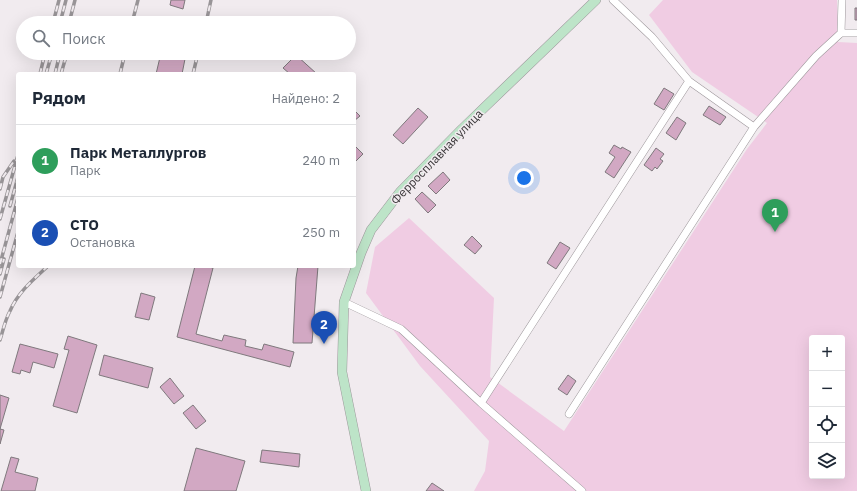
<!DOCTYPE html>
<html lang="ru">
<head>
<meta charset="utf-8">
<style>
	:root { --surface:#fff; --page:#f6f6f7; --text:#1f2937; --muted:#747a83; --line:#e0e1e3; --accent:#111827 }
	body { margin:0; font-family:"IBM Plex Sans",sans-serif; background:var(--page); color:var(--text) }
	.controls { position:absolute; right:12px; bottom:12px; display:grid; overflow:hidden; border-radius:4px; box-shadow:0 4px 16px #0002 }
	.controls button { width:36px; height:36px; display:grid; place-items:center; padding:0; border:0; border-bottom:1px solid var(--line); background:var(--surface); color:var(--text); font:20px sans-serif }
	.you { position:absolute; left:524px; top:178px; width:14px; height:14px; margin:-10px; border:3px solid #fff; border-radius:50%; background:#1a73e8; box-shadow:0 0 0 6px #1a73e833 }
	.badge { display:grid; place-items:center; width:26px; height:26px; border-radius:50%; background:var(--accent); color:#fff; font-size:13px; font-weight:700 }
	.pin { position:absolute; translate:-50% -33px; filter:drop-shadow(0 1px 2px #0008) }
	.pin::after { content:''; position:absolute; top:21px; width:14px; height:12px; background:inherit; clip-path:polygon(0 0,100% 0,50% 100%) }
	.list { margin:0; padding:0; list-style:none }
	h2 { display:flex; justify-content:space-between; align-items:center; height:52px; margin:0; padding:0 16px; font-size:17px }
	h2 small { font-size:13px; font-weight:400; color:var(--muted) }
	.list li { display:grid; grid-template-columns:26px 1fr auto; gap:12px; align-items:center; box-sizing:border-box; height:72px; padding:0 16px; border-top:1px solid var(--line) }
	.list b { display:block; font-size:15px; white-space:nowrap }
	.list p { margin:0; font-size:13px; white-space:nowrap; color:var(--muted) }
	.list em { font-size:13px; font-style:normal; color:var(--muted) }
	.icon { flex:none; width:22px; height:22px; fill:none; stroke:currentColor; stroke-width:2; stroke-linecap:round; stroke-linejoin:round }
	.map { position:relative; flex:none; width:857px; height:491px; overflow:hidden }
	.search { position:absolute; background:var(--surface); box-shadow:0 4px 16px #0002; left:16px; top:16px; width:340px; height:44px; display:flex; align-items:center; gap:10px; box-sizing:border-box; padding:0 14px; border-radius:22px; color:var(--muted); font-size:15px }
	.panel { position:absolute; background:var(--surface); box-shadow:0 4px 16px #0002; left:16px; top:72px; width:340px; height:196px; border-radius:4px }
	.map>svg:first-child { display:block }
	.green { fill:#f0cce3; fill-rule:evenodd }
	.building { fill:#d2a8c3; stroke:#7f797d }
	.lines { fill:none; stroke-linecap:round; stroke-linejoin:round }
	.minor-casing { stroke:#9d979b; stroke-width:8 }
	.secondary-casing { stroke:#9d979b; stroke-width:10 }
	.minor { stroke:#fff; stroke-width:7 }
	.secondary { stroke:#bde4c8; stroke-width:9 }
	.rail-casing { stroke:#989497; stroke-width:3.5 }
	.rail { stroke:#f1ebef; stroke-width:2; stroke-dasharray:6; stroke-linecap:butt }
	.labels { text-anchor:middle; stroke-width:3; stroke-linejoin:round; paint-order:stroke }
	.street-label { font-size:12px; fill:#3a3739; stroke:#f1ebef }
</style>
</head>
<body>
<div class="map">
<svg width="857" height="491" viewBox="0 0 857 491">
	<rect width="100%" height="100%" fill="#f1ebef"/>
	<path class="green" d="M663,0H837L838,42L857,43V491H474L485,471L489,441L420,366L366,293L375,247L409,218L494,298L490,377L564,431L747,149L767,123L692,72L649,15ZM812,338H842V476H812Z"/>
	<path class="building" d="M171,0H185L183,9L170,5Z
		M855,8H857V20H855Z
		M161,53L185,59L182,74H156Z
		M296,55L317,74H290L283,68Z
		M664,88L674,94L664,110L654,104Z
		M709,106L726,117L720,125L703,115Z
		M418,108L428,117L403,144L393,135Z
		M354,110L360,116L354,121Z
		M677,117L686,123L676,140L666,133Z
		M354,145L363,154L354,163Z
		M614,145L621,149L622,147L631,152L614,178L605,172L615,157L609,153Z
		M656,148L664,154L660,159L663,161L657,169L655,167L652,171L644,165Z
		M443,172L450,180L436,194L428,186Z
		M422,192L436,205L428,213L415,199Z
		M472,236L482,246L475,254L464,245Z
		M560,242L570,248L556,269L547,263Z
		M195,266H204L213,268L196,334L222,341L224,335L246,340L245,346L262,350L264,344L294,352L290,367L177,337Z
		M298,266H318L312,343H293L296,278Z
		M141,293L155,297L149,320L135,317Z
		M68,336L97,345L77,413L53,406L69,350L64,349Z
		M20,344L58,354L54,368L33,362L30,373L21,370L20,374L12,372Z
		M104,355L153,368L148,388L99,375Z
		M568,375L576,381L567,395L558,389Z
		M170,378L184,396L174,404L160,387Z
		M0,395L9,398L0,429L4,430L0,444Z
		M193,405L206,421L196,429L183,413Z
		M196,448L245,461L236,491H184Z
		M262,450L300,454L299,467L260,462Z
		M11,457L19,459L15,472L38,478L35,491H1Z
		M432,483L444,491H426Z"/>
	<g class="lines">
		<defs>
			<path id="minor" d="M613,0L652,37L689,81L754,127
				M841,33H857
				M344,302L401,329L481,403L582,491
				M481,403L689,81
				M569,414L754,127L816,56L841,33L842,0"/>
			<path id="secondary" d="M366,491L342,372L344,302L361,253L371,230L400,192L462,129L596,0"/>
		</defs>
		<use href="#minor" class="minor-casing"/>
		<use href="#secondary" class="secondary-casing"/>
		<use href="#minor" class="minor"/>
		<use href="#secondary" class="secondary"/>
		<defs>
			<path id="rail" d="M53,23L59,0
				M60,23L66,0
				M69,23L75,0
				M132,23L138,0
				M206,23L211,0
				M40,74L45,53
				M46,74L52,53
				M55,74L60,53
				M61,74L67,53
				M120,74L125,53
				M193,74L198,53
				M0,189L3,177L14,161
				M10,206L18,177
				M0,219L18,155
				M0,264L18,198
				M0,274L4,259
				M0,297L18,232
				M0,340C3,331 5,320 10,311C18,292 34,279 48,266"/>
		</defs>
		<use href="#rail" class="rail-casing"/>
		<use href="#rail" class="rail"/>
	</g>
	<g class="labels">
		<g class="street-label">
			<text transform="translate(437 157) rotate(-46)" y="4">Ферросплавная улица</text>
		</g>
	</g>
</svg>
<div class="controls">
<button>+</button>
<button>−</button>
<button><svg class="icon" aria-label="locate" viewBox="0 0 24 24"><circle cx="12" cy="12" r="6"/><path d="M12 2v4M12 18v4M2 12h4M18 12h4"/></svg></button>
<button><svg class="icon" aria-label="layers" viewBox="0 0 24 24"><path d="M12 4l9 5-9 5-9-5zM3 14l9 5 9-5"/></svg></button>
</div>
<div class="you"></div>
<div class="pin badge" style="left:775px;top:232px;background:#2e9e5b">1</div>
<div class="pin badge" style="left:324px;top:344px;background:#1a4fb4">2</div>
<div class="search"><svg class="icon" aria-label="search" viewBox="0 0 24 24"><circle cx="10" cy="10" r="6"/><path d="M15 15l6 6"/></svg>Поиск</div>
<section class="panel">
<h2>Рядом<small>Найдено: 2</small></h2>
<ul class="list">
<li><span class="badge" style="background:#2e9e5b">1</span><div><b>Парк Металлургов</b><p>Парк</p></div><em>240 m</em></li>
<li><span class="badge" style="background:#1a4fb4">2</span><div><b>СТО</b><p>Остановка</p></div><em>250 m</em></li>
</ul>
</section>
</div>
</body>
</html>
